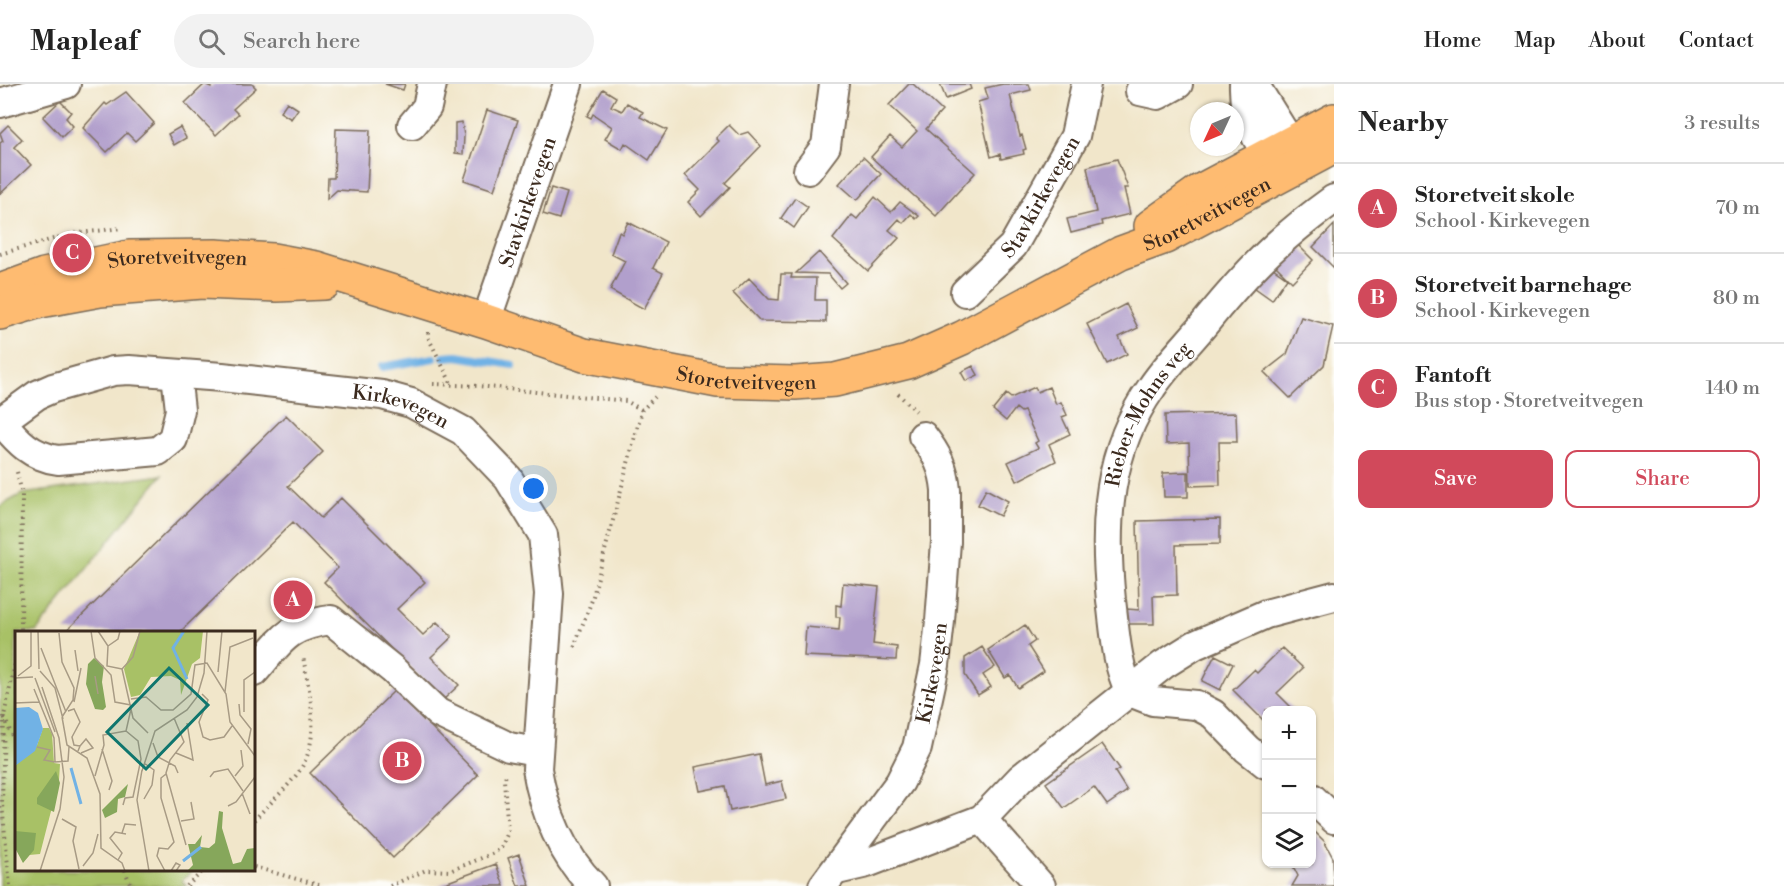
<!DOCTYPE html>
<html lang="en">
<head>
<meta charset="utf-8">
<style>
	:root { --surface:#fff; --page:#f2f2f2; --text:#222; --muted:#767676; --line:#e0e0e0; --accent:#d1495b }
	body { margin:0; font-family:"Libre Bodoni",serif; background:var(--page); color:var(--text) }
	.controls { position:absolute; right:18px; bottom:18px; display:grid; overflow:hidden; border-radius:12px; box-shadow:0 2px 4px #0004 }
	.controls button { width:54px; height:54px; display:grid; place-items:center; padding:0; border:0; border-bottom:2px solid var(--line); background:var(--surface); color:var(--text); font:30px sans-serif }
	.compass { position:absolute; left:1190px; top:18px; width:54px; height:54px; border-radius:50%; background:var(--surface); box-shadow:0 2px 4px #0004; rotate:226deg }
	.you { position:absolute; left:534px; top:405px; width:21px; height:21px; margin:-15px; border:4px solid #fff; border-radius:50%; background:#1a73e8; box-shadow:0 0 0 9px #1a73e833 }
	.badge { display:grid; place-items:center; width:39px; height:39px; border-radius:50%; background:var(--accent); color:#fff; font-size:20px; font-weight:700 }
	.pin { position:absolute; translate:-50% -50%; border:3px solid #fff; box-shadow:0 2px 6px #0006 }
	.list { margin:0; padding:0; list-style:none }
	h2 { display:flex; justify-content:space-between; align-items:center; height:78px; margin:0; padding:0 24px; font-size:26px }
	h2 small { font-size:20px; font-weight:400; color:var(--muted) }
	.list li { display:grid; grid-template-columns:39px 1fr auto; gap:18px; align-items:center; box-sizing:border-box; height:90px; padding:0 24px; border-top:2px solid var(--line) }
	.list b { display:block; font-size:22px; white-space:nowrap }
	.list p { margin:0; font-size:20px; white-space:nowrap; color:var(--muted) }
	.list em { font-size:20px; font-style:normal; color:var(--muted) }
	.actions { display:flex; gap:12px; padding:18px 24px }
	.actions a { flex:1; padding:14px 0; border:2px solid var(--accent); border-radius:12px; text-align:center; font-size:21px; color:var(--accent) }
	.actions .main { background:var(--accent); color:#fff }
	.icon { flex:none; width:33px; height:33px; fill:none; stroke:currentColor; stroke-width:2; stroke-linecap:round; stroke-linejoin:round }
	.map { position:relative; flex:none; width:1334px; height:802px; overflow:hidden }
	header { display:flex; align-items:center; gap:36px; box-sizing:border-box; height:84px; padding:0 30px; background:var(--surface); border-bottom:2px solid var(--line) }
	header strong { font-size:28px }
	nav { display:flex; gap:33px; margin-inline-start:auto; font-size:21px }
	.search { width:420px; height:54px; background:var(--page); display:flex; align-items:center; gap:15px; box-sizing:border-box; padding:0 21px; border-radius:33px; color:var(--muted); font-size:22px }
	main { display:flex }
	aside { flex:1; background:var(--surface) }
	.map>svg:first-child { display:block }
	.green { fill:#a8c166; stroke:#727642; stroke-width:1.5 }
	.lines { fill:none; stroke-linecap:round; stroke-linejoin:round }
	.stream { stroke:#71b2e5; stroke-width:8 }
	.building { fill:#b19fcc }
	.minor-casing { stroke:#7b6c5a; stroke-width:32 }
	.major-casing { stroke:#7b6c5a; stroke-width:36 }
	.path { stroke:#7b6c5a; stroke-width:4; stroke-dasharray:1.5 4.5; stroke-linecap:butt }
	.minor { stroke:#fff; stroke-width:28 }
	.major { stroke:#febb71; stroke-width:33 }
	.labels { text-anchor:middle; stroke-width:6; stroke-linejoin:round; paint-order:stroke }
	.street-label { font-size:20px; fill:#3b2a1e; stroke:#fdfcf7 }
	.inset-river { fill:none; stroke:#71b2e5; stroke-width:3 }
	.inset-road { fill:none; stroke:#a89b85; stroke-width:1.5 }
	.view { fill:#0f766e; fill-opacity:0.15; stroke:#0f766e; stroke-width:3 }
	.inset-edge { fill:none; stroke:#3b2a1e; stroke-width:3 }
</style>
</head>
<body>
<header>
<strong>Mapleaf</strong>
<div class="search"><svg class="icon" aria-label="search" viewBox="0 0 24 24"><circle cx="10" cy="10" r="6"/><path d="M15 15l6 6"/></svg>Search here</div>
<nav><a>Home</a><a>Map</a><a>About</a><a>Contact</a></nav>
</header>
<main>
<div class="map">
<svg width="1334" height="802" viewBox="0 0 1334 802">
	<rect width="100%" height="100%" fill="#fdfcf7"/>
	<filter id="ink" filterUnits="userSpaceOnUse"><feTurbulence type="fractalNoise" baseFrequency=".0167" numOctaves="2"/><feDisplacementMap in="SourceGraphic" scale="12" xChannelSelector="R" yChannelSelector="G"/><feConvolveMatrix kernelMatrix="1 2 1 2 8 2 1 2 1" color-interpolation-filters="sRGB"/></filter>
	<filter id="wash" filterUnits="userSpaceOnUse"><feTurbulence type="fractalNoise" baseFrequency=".008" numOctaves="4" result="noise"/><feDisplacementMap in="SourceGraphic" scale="24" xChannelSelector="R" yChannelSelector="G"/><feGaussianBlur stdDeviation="1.35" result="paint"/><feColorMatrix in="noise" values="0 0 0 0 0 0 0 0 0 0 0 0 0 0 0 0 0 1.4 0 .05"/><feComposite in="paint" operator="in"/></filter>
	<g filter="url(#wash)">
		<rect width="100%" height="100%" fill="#f1e6ca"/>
		<path class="green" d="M162,391L36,548H16V786H193L182,797L187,802H0V422L22,410Z"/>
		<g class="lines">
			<path class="stream" d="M444,273L457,272L513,281
				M382,283L434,274"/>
		</g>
		<g id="blocks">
			<path class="building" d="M205,0L211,3L214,0H252L256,4L233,25L238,30L216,51L185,19Z
				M385,0H405L403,6Z
				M909,0H913L942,27L926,45L975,89L936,132L871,73L890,52L902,63L917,47L889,21Z
				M940,0H969L971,5L946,15Z
				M1003,0H1029L1031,6L1010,11L1020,52L1022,51L1026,65L1023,66L1024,70L1001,75L1000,70L991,73L978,18L988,15L985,4Z
				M603,5L616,13L611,22L622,27L627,19L643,28L640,33L667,46L649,76L625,59L622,65L605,55L612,43L593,30L591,34L587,32Z
				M126,8L154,39L135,57L127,49L107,68L83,44L105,19L107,21Z
				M60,17L71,28L66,34L73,42L62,53L43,33Z
				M287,18L298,25L291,35L280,28Z
				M487,26L518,36L494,106L464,96Z
				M462,38L464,52L463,70L455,69V39Z
				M8,41L22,55L14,63L31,81L0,110V59L3,57L0,49Z
				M729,41L739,51L748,48L761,62L725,99L730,103L701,132L688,118L700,106L685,91L719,57L716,54Z
				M180,43L186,54L174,61L168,50Z
				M336,45L370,46L367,108L337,106L327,115L328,94H334Z
				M863,73L881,90L857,116L839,100Z
				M1117,75L1128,104H1124L1130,130L1101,137L1102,141L1071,149L1067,135L1096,128L1087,83Z
				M551,104L567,109L559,135L543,130Z
				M875,113L891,128L900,118L919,132L916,135L911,130L903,139L899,135L889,146L899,154L868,187L833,155L852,131L857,135Z
				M795,114L808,123L794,144L781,134Z
				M628,138L666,158L653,184L663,189L644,225L610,206L625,177L611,170L619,148L622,150Z
				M1334,141V184L1313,163Z
				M1297,160L1313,176L1292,198L1276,182Z
				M819,168L846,199L840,204L828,190L796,189Z
				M1266,179L1287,194L1272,216L1251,201Z
				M781,190H792L791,194H816L815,216H826V238L760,237L733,209L749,194L769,215L779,216Z
				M1126,220L1138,244L1119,253L1127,270L1107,280L1087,240Z
				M1301,233L1333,242L1324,281L1290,314L1264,288L1287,270Z
				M973,282L978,291L966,297L961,288Z
				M1035,303L1037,308L1049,303L1056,320L1061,318L1067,331L1062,333L1070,350L1049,360L1056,377L1017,397L1008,378L1038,364L1035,359L1038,357L1024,327L1021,328L1016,324L1006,337L993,326L1006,310L1011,314Z
				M1236,329L1237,358H1219L1220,401L1190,402L1189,359L1166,360L1165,331Z
				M286,331L323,368L288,402L321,434L341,414L425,498L397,525L423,551L437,538L452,553L431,573L459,601L443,616L324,498L338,484L293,438L180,548H65Z
				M1188,388V413H1164L1163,389Z
				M986,405L1008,417L1000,432L978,421Z
				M1220,435V460L1176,461L1177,511L1153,512L1154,540H1127V525L1139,526L1137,437Z
				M843,499L879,503L873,560L897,563L896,576L804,572L806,543L839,546L840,533H836V521L841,522Z
				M1025,541L1035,557L1028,562L1044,587L1018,604L1010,591L1005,594L988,566Z
				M982,563L995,583L983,591L991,603L978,611L965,591V574Z
				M1282,564L1303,584L1277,609L1294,626H1266V639L1233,606L1254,586L1257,589Z
				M1215,571L1233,580L1220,606L1202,597Z
				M395,606L478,691L393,774L310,689Z
				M1102,660L1120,685L1115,688L1127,707L1107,721L1094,703L1064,724L1046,699Z
				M759,670L765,701L782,697L786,715L730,727L725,702L700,707L695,683Z
				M1312,745L1324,757L1333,774L1334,802H1292L1298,792L1292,780H1312Z
				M519,770L530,802H518L508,774Z
				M496,780L504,802H437Z"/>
		</g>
	</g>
	<g filter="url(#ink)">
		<use href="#blocks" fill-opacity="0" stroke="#7b6c5a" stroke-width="1.5"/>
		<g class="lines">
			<defs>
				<g id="minor">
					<path d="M1244,0C1243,33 1257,65 1284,84"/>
					<path d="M1254,0L1290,58V80"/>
					<path d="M1140,7L1158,11L1178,0"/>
					<path d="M0,19L66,0"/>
					<path d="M412,41L427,23L432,0"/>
					<path d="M808,86L826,62L834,0"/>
					<path id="s1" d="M965,208L1013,162L1075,52L1086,0"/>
					<path id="s2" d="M486,237L568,0"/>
					<path d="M1,337C18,358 31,372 58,376L158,367L173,355L180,326L176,290"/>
					<path id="s3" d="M0,338L37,311L53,304L113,287L129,286L222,293L382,311L411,319L463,347L508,394L543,451L549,510L537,685C544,728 562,771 593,802"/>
					<path d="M254,588C282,556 286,542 331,536L392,585L438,629L509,663L536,668"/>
					<path id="s4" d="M1266,680L1247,665L1213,630L1196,621L1153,617L1130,608C1116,580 1115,546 1111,516C1103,440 1107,366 1152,303C1169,278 1191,257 1210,233C1251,183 1281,153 1334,115"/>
					<path d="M1312,714L1334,735"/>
					<path d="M982,735L1041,802"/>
					<path d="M837,786L867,779L982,735L1021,694L1163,581L1195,561L1266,530L1334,512"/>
					<path id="s5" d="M823,802L900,698L917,664L935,581L940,537L946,458V406C944,384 937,370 923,352"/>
				</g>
				<g id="major">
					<path d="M1151,142L1200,107L1334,36"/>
					<path id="s6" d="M0,207L44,191L129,173L215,172L273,176L316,184L486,237L584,271L718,297L795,299L835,296L908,278L962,254L1121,169L1165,153L1334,63"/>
					<path d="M0,229L40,217L100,206L202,198L277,201L324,199"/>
				</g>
			</defs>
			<use href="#minor" class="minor-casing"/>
			<use href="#major" class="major-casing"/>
			<path class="path" d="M0,170L71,150L122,144
				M428,248V253L452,301
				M433,300L478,302L626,317L642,326
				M898,310L916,327
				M17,388L22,410L21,548
				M574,563L592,516L642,326L655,313
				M16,575L4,632L16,662
				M4,632L2,720L10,802
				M254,736C268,721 285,706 298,689C323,654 309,610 303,572
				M254,783L322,802
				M125,786L131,802
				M187,802L204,786
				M390,802L426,786L450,787L494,769L501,764L508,748L504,696L507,689"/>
			<use href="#minor" class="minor"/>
			<use href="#major" class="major"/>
		</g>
	</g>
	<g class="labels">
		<g class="street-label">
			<text dy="7" stroke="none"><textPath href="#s1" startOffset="123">Stavkirkevegen</textPath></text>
			<text dy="7" stroke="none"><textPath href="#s2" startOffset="126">Stavkirkevegen</textPath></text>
			<text dy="7" stroke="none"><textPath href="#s6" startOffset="1266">Storetveitvegen</textPath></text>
			<text dy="7" stroke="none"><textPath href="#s6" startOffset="182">Storetveitvegen</textPath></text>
			<text dy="7" stroke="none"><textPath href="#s6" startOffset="768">Storetveitvegen</textPath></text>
			<text dy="7" stroke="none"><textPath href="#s3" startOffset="417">Kirkevegen</textPath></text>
			<text dy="7" stroke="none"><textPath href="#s4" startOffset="450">Rieber-Mohns veg</textPath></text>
			<text dy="7" stroke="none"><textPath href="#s5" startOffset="244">Kirkevegen</textPath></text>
		</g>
	</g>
	<g transform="translate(15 547)">
		<rect width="240" height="240" fill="#f1e6ca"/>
		<path d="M125,0H188L185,27L177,33L166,64L165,49L156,45L136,46L125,64L116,66L109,38ZM28,97H34L37,103L39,132L45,133L44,149L25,223L14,224L0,217V135L22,114Z" fill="#a8c166"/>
		<path d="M79,27L89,35L87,51L91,76L88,79L80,78L71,53L73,33ZM41,140L45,152L39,181L22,173V167ZM113,153L110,166L103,168L102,181L90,187L87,179ZM204,180L208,181L207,197L218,233L226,231L232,218L240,217V240H172L178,234L173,213H180L187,204L185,216L194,217L200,212ZM0,200L21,202L19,219L8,232L0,217Z" fill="#86a75b"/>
		<path d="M14,76L23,82L28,98L20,120L0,135V77Z" fill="#71b2e5"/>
		<path class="inset-river" d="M169,0L158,17L172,48M56,137L66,173M168,230L186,216"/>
		<path class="inset-road" d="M23,0L24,38M76,0L80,27L96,44L100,71L116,74M83,0L93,15L92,35L107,38M44,2L47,31L59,57L58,69L47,86M93,15L103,8L105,0M26,17L51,81M60,19L63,40M107,38L118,87L133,102M107,38L118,26L125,0M25,40L40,57L48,88M203,41L207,0M3,45L16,35V0M80,45L83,63M0,47L18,46M20,47L40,101M19,58L39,107L40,131L53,130L54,116M210,61L215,16L238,7M187,63L193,69L184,91L188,106L195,109L209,106L217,95M116,68L131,66L146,79H158L176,63L180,34L192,32L211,63L215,91L240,125M59,71L66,37M0,72L24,71M224,73L225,84L236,98L233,113M53,80L59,78L65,91L57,106L59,114L65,115L63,120M229,81V49L240,41M47,86L52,114L72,127L85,163L86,217L107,232L110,240M159,87L169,111L155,129L151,142L171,214M111,100L116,78M138,112L143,126L160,135L163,142M65,115L71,108L78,117L66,122M22,116L35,119L29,129L40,131M87,118L97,150L94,159M161,122L178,129L172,92M127,139L122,169L134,240M127,140L140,100L172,79L182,66L189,42L192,0M80,145L89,114L88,104L111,100M220,145L228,135L226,119M195,146L199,141L213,138L228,160M227,162L235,183M129,168L137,154L139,139L129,132M108,174L110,167L118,166L126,128L123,110L111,100M213,175L221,171L240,146M47,188L61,196L58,210L64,238M166,190L179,188L176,171M107,202L110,193L121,194M103,229L107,222L95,207L100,201L111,203M68,235L78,222L83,203M25,240L45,178L49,146L44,107L27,56M150,240L142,225L144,217L153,218L159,211L146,167V147L151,143M156,240L161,232L165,234L161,240"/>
		<path class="view" d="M154,37L193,74L131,138L92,101Z"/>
		<rect width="240" height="240" class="inset-edge"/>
	</g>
</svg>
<div class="controls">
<button>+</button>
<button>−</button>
<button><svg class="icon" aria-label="layers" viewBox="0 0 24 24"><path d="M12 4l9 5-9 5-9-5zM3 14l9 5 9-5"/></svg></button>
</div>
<svg class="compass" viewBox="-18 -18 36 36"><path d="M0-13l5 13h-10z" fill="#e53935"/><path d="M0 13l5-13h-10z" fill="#767676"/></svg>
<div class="you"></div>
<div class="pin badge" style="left:293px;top:516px">A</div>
<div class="pin badge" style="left:402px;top:677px">B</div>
<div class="pin badge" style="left:72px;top:169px">C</div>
</div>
<aside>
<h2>Nearby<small>3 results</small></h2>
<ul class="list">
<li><span class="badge">A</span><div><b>Storetveit skole</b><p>School · Kirkevegen</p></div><em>70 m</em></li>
<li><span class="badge">B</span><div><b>Storetveit barnehage</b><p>School · Kirkevegen</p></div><em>80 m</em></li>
<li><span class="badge">C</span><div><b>Fantoft</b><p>Bus stop · Storetveitvegen</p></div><em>140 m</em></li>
</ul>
<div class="actions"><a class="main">Save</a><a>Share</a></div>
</aside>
</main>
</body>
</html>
